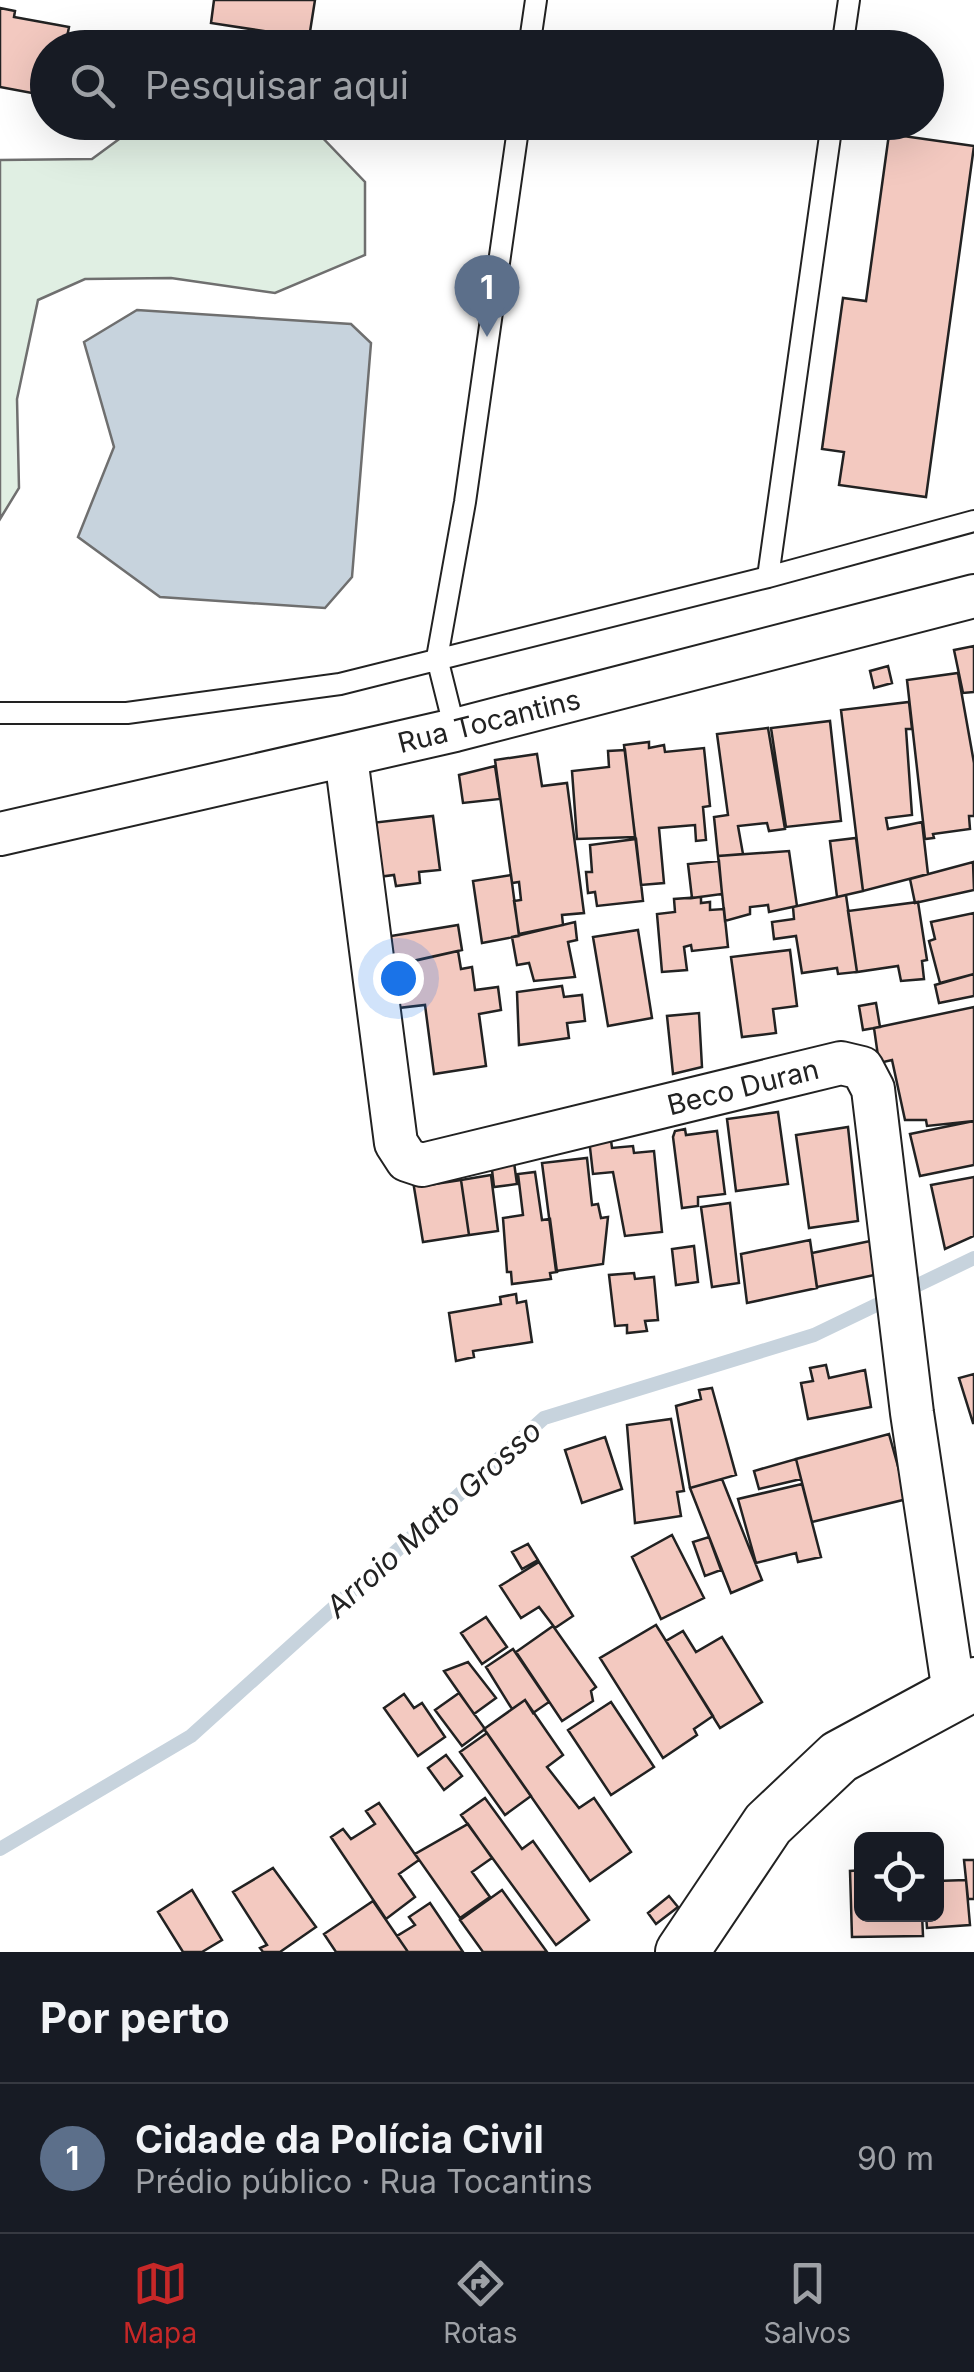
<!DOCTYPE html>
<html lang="pt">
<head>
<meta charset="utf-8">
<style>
	:root { --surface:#171b24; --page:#242831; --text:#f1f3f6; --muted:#9ea1a6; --line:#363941; --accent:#c62828 }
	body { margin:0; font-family:Inter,sans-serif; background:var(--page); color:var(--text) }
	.controls { position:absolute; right:30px; bottom:30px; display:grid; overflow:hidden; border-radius:15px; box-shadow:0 10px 40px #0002 }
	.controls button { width:90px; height:90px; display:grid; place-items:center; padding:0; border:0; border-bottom:2px solid var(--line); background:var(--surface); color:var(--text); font:50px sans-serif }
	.you { position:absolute; left:398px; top:978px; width:35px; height:35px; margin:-25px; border:8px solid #fff; border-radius:50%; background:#1a73e8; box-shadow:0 0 0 15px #1a73e833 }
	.badge { display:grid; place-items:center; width:65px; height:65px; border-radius:50%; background:var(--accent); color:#fff; font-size:32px; font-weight:700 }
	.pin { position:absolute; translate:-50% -82px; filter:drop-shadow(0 2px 5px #0008) }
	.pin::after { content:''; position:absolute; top:52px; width:35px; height:30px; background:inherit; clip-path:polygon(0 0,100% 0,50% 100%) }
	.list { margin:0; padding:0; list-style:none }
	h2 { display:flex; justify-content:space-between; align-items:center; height:130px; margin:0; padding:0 40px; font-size:42px }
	h2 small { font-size:32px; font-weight:400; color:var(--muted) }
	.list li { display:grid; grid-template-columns:65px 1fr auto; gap:30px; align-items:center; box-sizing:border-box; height:150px; padding:0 40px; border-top:2px solid var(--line) }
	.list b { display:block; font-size:38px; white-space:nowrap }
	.list p { margin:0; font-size:32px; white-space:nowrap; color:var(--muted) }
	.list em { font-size:32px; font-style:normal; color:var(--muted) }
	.icon { flex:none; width:55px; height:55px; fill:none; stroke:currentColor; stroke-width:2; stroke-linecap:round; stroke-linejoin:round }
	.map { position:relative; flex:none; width:974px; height:1952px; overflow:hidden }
	.search { position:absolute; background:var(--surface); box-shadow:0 10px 40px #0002; left:30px; right:30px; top:30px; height:110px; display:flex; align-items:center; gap:25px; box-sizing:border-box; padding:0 35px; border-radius:55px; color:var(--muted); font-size:38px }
	.sheet { height:280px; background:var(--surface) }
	nav { display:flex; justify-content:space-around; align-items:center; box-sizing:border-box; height:140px; border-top:2px solid var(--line); background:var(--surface); font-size:28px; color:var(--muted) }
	nav a { display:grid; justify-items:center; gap:5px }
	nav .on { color:var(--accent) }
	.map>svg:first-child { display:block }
	.green { fill:#e0efe3; stroke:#6f6f6f; stroke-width:2.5 }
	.water { fill:#c7d3dd; stroke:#6f6f6f; stroke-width:2.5 }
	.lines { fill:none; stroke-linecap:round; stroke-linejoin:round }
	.stream { stroke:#c7d3dd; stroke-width:14 }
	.building { fill:#f3c9c0; stroke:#222; stroke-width:2.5 }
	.service-casing { stroke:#222; stroke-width:24 }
	.minor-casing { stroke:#222; stroke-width:46 }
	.tertiary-casing { stroke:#222; stroke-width:56 }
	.service { stroke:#fff; stroke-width:20 }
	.minor { stroke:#fff; stroke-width:42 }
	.tertiary { stroke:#fff; stroke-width:52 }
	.labels { text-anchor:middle; stroke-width:8; stroke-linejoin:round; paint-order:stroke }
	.street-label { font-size:28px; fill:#222; stroke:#fff }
	.water-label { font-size:30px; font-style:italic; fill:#222; stroke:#fff }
</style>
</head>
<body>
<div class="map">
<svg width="974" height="1952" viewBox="0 0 974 1952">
	<rect width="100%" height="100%" fill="#fff"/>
	<path class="green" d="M192,122L315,130L365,182V255L275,293L171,278L85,279L38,300L17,399L19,488L0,519V160L92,159L141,123Z"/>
	<path class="water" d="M137,310L351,324L371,343L352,577L325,608L160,597L78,537L114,447L84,342Z"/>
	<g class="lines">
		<path class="stream" d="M0,1849L191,1736L544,1418L814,1335L974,1258"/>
	</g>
	<path class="building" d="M214,0H315L309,38L211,23Z
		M0,8L15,11L14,17L69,27L65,48H48V96L0,87Z
		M889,134L974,146L926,497L839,485L844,452L822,449L843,298L866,301Z
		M974,646V692L963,693L954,650Z
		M888,666L892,683L874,688L870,671Z
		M958,673L974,763V816H969L970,829L933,834L934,838L925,839L907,680Z
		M909,702L912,729H906L912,815L886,818L888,829L922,822L928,874L863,891L841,710Z
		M830,721L841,821L786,827L771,728Z
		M768,728L785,829L769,831L767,823L738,826L743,854L718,856L714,817L728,815L717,734Z
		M649,742V748L664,745L665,752L704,748L710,806L703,807L706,840L696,841L695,825L659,828L664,883L641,885L624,745Z
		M625,750L635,837L577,839L572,771L609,767L608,751Z
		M537,754L542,786L567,783L584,913L562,915L563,925L519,934L514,901L521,900L519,882L512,883L495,760Z
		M495,766L500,799L463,803L459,775Z
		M433,816L440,870L419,872L420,883L396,886L394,875L378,877L371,823Z
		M856,838L863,891L837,897L830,841Z
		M636,839L643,901L597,906L595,892L588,893L586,872H592L590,845Z
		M789,851L797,906L769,912L768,905L750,907V914L725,921L718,856Z
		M719,861L722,894L692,898L688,864Z
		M973,862L974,890L915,903L910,879Z
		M511,875L519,936L482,943L473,881Z
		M846,895L857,972L838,974L837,968L802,973L796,936L774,939L772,922L794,919L793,907Z
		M701,897V903L710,902V910L724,909L728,947L692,951L691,945L684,947L687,970L662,972L657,914L675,912L674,899Z
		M918,902L927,960L922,961L924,979L901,981L898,966L857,972L848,911Z
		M974,913V974L940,983L929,941L935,939L931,922Z
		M575,922L577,940L568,942L575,977L534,981L529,963L517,965L512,937Z
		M458,925L462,950L390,966L385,937Z
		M638,930L652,1018L608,1026L593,937Z
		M790,950L797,1006L773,1009L776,1033L742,1037L731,957Z
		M458,951L461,969L472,967L475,990L498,987L501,1010L479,1014L486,1066L434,1074L425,1005L398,1008L392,966Z
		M974,974V996L939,1003L935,985Z
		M562,986L564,997L582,995L585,1021L567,1023L569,1038L519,1045L517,992Z
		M876,1003L880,1027L863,1030L859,1006Z
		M974,1007V1121L927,1126L926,1120H905L892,1060L879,1063L874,1028Z
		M699,1013L702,1067L673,1074L667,1016Z
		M778,1112L788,1184L736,1191L727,1119Z
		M974,1121V1165L920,1176L910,1134Z
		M609,1125L612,1148L633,1146L634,1153L654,1151L662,1232L625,1236L613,1172L593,1174L588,1130Z
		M848,1127L858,1221L809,1228L796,1135Z
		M685,1129L686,1135L717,1131L725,1194L698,1197V1206L682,1208L673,1137L675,1131Z
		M512,1148L517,1184L494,1187L490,1153Z
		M587,1158L592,1205L598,1204L601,1218L608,1217L603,1264L556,1271L542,1163Z
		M535,1172L542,1220L550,1219L557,1272L550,1273L551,1279L512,1284L511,1272H507L503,1218L523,1215L518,1174Z
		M412,1175L429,1185L461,1180L469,1235L423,1242Z
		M491,1175L498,1231L469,1235L461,1180Z
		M974,1177V1236L945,1249L931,1185Z
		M730,1203L739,1283L712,1287L701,1207Z
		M880,1239L884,1273L817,1287L812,1253Z
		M810,1240L817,1288L747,1303L741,1254Z
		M694,1246L698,1282L676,1285L672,1249Z
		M634,1273L635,1279L654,1277L658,1320L645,1321L647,1331L627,1333V1325L615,1326L609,1275Z
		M516,1294L517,1303L526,1301L532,1342L473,1351L474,1357L456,1361L449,1313L501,1304L500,1297Z
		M826,1365L829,1378L865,1370L871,1407L808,1419L801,1383L813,1381L810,1368Z
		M974,1374V1423H973L959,1378Z
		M712,1388L736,1475L690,1488L676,1406L701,1399L699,1390Z
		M671,1419L684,1491L677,1492L681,1516L635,1523L627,1425Z
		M889,1434L907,1499L812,1522L796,1459Z
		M605,1437L622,1489L582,1503L565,1450Z
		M796,1459L801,1479L759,1489L754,1471Z
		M722,1479L762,1580L731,1593L690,1488Z
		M802,1484L821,1557L798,1562L796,1553L756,1563L738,1499Z
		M672,1535L704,1598L661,1619L632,1557Z
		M709,1537L721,1570L705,1576L693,1542Z
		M528,1544L538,1560L522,1569L512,1552Z
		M539,1562L573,1616L555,1628L539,1607L521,1618L500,1586Z
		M486,1617L507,1647L482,1664L461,1633Z
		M656,1625L713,1716L694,1729L697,1735L663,1758L600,1658Z
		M553,1626L596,1687L591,1691L593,1701L562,1721L516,1652Z
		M683,1631L696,1652L722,1637L762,1702L720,1728L666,1641Z
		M513,1649L549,1702L533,1713L525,1700L512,1709L486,1667Z
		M468,1662L496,1698L474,1714L444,1671Z
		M459,1693L485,1729L462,1746L435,1710Z
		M404,1694L414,1708L422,1703L445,1737L418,1756L384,1708Z
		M525,1700L563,1755L547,1767L579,1808L594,1798L631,1852L590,1881L484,1729Z
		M611,1702L654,1767L611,1795L568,1730Z
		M487,1733L531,1796L505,1815L460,1752Z
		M446,1755L462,1776L444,1790L428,1768Z
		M485,1798L522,1849L533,1841L589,1920L556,1945L461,1815Z
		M379,1803L419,1860L399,1874L415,1897L386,1919L331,1837L343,1829L351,1839L375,1824L366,1811Z
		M468,1824L492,1858L472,1872L490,1897L460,1918L415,1854Z
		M964,1860H974V1899H968Z
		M273,1868L316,1927L280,1952H263L260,1948L267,1945L233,1892Z
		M862,1870V1914H922L923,1936L852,1937L850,1871Z
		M966,1880L970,1925L927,1928L926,1914H936V1881Z
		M192,1890L222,1940L202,1952H183L158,1912Z
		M502,1890L547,1952H483L460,1920Z
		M669,1896L678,1907L656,1924L648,1913Z
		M373,1901L408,1952H336L324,1934Z
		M430,1903L463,1952H408L397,1936L415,1925L409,1917Z"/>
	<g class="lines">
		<defs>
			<path id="service" d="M529,48L536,0
				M842,48L849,0
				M768,577L974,521
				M0,713H127L340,684L768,577L832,122
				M455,730L437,658L465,502L519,122"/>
			<path id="minor" d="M346,757L396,1143L407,1160L422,1165L841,1063L862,1068L873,1089L912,1413L954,1693
				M0,834L455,730L974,596"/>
			<path id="tertiary" d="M682,1952L768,1824L839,1757L974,1684"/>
		</defs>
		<use href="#service" class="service-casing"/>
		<use href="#minor" class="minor-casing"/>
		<use href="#tertiary" class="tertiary-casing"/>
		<use href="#service" class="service"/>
		<use href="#minor" class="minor"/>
		<use href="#tertiary" class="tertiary"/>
	</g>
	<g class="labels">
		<g class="street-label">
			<text transform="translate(489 721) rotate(-14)" y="10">Rua Tocantins</text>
			<text transform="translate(743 1087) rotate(-14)" y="10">Beco Duran</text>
		</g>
		<g class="water-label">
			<text transform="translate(434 1519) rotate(-42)" y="10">Arroio Mato Grosso</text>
		</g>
	</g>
</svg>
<div class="controls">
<button><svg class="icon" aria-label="locate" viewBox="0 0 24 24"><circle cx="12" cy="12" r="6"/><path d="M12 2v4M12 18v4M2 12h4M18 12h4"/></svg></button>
</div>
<div class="you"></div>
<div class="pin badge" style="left:487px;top:337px;background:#5c6f8a">1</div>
<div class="search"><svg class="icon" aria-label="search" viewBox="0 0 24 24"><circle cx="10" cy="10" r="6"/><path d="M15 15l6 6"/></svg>Pesquisar aqui</div>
</div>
<section class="sheet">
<h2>Por perto<small></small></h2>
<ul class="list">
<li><span class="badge" style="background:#5c6f8a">1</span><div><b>Cidade da Polícia Civil</b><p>Prédio público · Rua Tocantins</p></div><em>90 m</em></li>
</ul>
</section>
<nav>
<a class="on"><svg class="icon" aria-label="map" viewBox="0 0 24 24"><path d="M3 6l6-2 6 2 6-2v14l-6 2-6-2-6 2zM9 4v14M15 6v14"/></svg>Mapa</a>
<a><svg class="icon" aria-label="directions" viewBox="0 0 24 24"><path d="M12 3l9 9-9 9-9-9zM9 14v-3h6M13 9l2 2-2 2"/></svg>Rotas</a>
<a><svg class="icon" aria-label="saved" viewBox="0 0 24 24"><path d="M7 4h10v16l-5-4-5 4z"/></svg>Salvos</a>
</nav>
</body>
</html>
